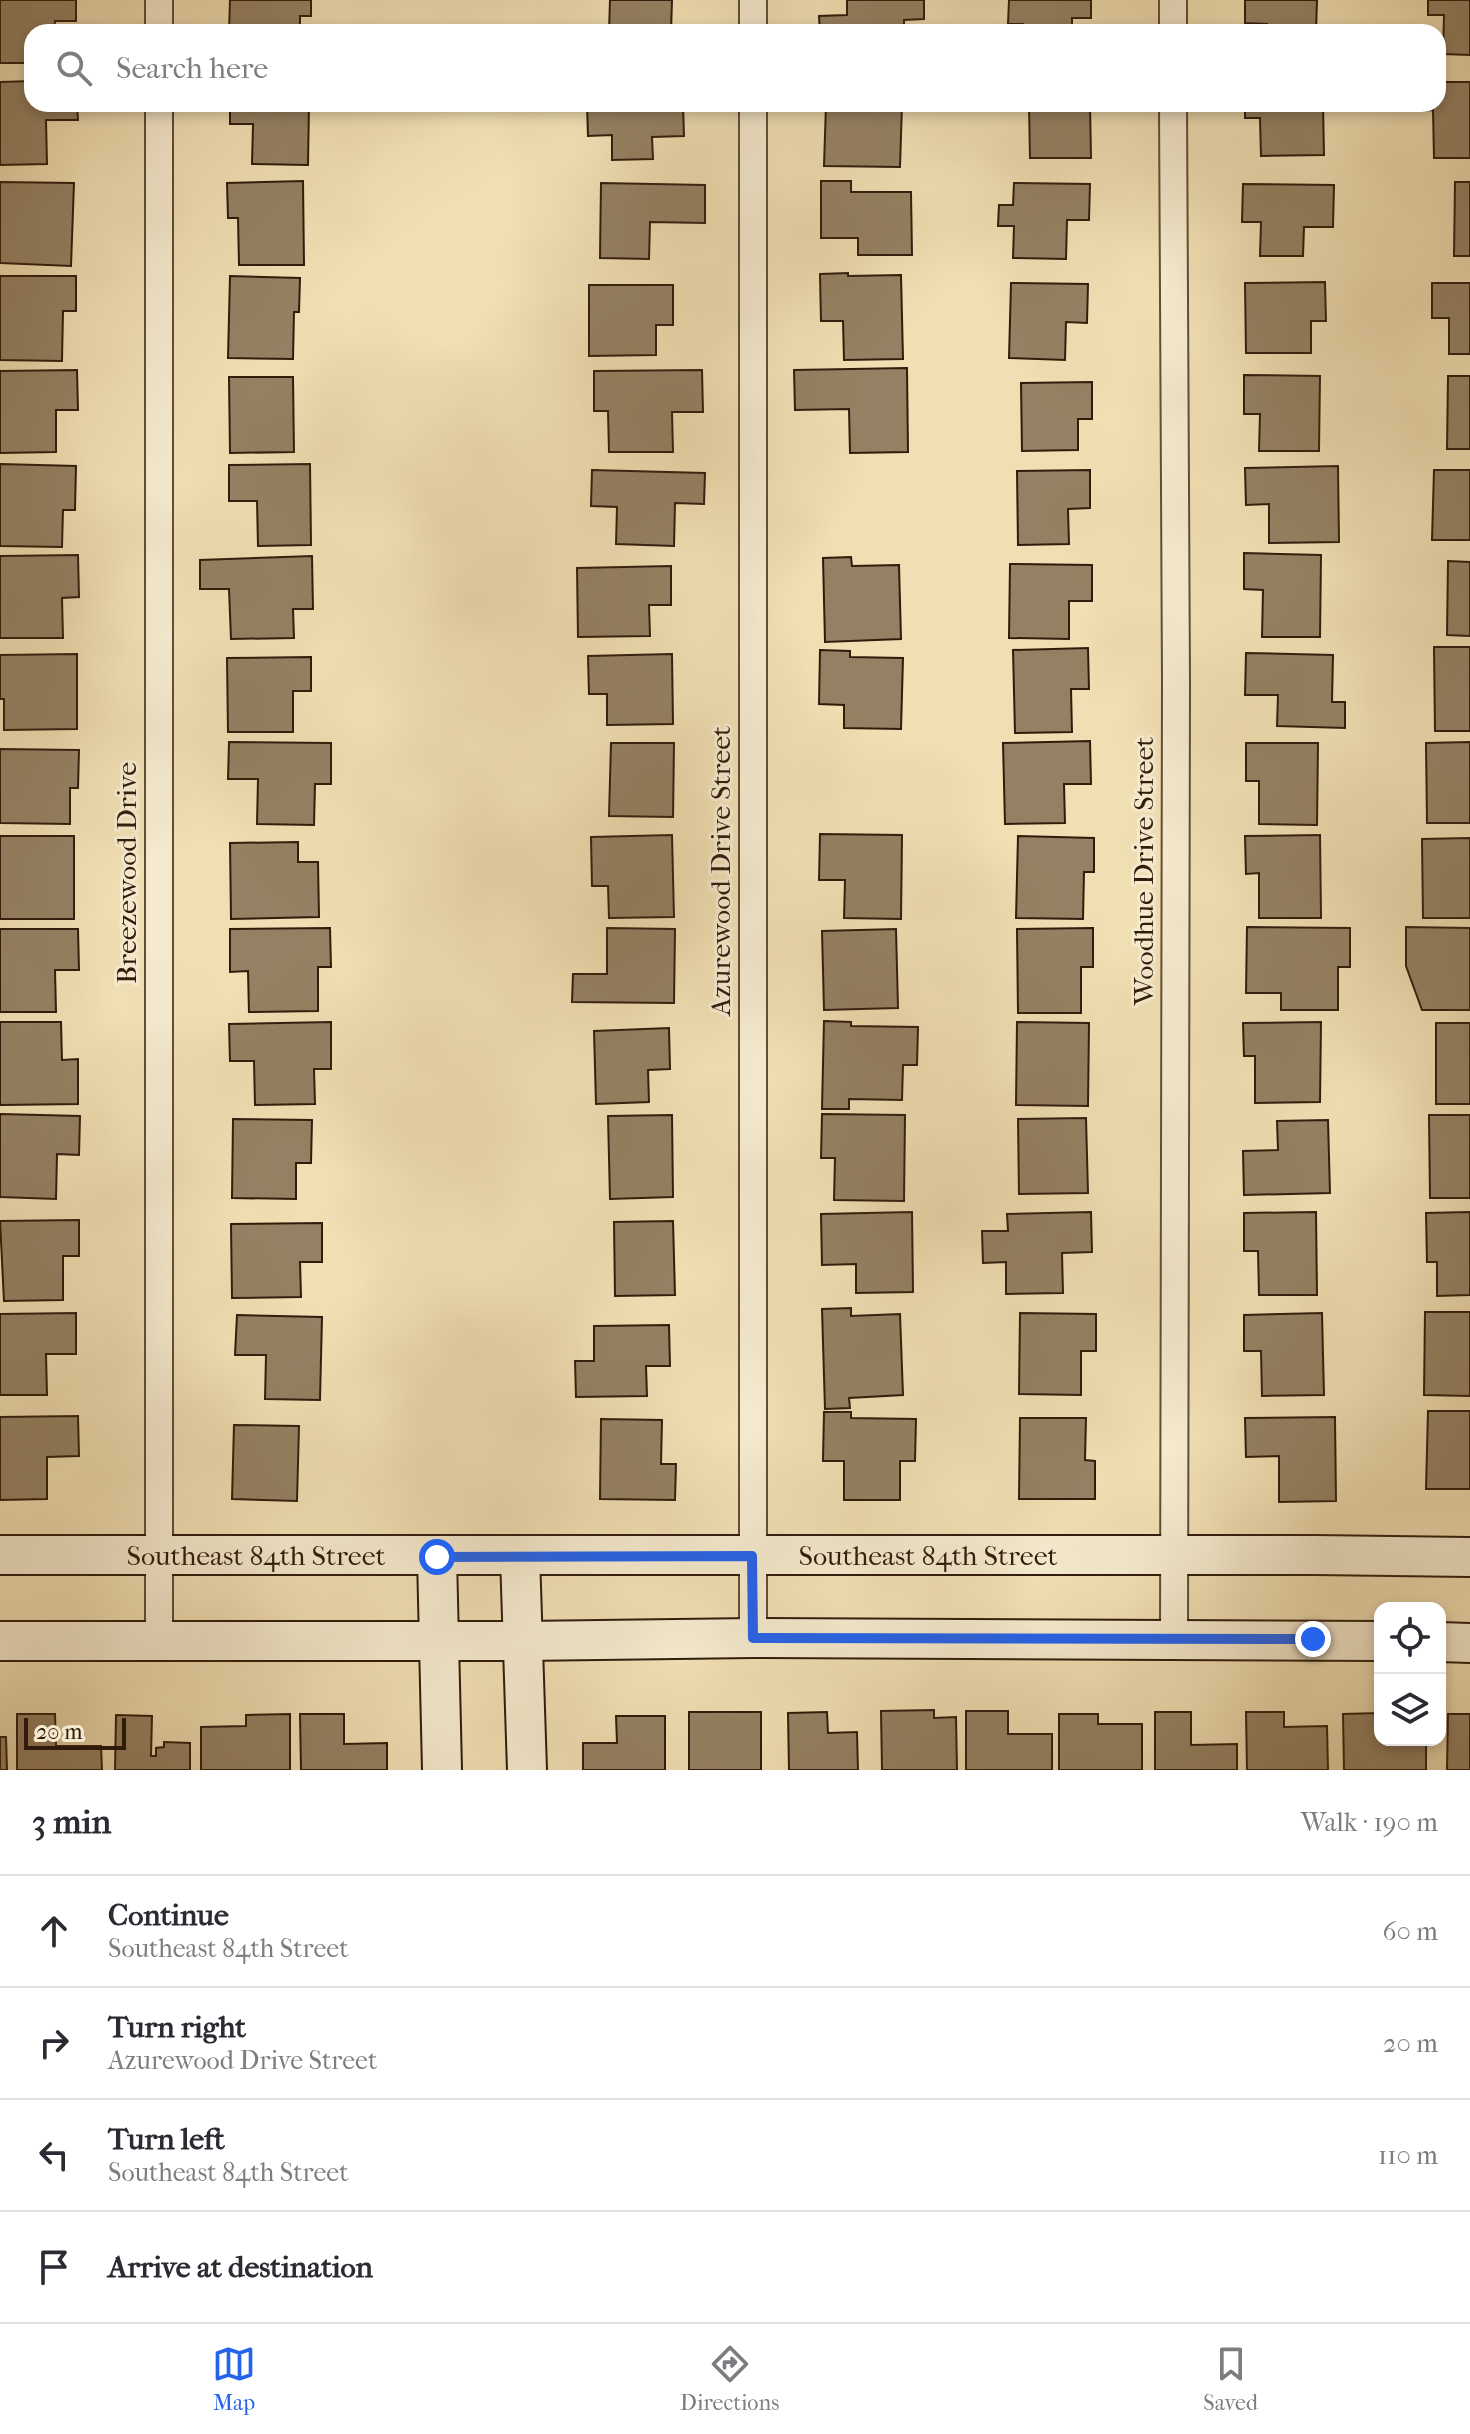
<!DOCTYPE html>
<html lang="en">
<head>
<meta charset="utf-8">
<style>
	:root { --surface:#fff; --page:#f2f2f3; --text:#2b2b33; --muted:#7c7c81; --line:#e1e1e2; --accent:#2563eb }
	body { margin:0; font-family:"IM FELL French Canon",serif; background:var(--page); color:var(--text) }
	.controls { position:absolute; right:24px; bottom:24px; display:grid; overflow:hidden; border-radius:16px; box-shadow:0 4px 12px #0003 }
	.controls button { width:72px; height:72px; display:grid; place-items:center; padding:0; border:0; border-bottom:2px solid var(--line); background:var(--surface); color:var(--text); font:40px sans-serif }
	.scale { position:absolute; left:24px; bottom:20px; width:102px; box-sizing:border-box; padding-left:8px; border:4px solid #311c0c; border-top:0; font-size:22px; line-height:28px; white-space:nowrap; color:#311c0c; -webkit-text-stroke:6px #f5eace; paint-order:stroke }
	.stop { position:absolute; width:24px; height:24px; margin:-18px; border:6px solid #2563eb; border-radius:50%; background:#fff }
	.stop.end { background:#2563eb; border-color:#fff; box-shadow:0 2px 8px #0008 }
	.list { margin:0; padding:0; list-style:none }
	h2 { display:flex; justify-content:space-between; align-items:center; height:104px; margin:0; padding:0 32px; font-size:34px }
	h2 small { font-size:26px; font-weight:400; color:var(--muted) }
	.list li { display:grid; grid-template-columns:52px 1fr auto; gap:24px; align-items:center; box-sizing:border-box; height:112px; padding:0 32px; border-top:2px solid var(--line) }
	.list b { display:block; font-size:30px; white-space:nowrap }
	.list p { margin:0; font-size:26px; white-space:nowrap; color:var(--muted) }
	.list em { font-size:26px; font-style:normal; color:var(--muted) }
	.icon { flex:none; width:44px; height:44px; fill:none; stroke:currentColor; stroke-width:2; stroke-linecap:round; stroke-linejoin:round }
	.map { position:relative; flex:none; width:1470px; height:1770px; overflow:hidden }
	.search { position:absolute; background:var(--surface); box-shadow:0 4px 12px #0003; left:24px; right:24px; top:24px; height:88px; display:flex; align-items:center; gap:20px; box-sizing:border-box; padding:0 28px; border-radius:24px; color:var(--muted); font-size:30px }
	.sheet { height:552px; background:var(--surface) }
	nav { display:flex; justify-content:space-around; align-items:center; box-sizing:border-box; height:112px; border-top:2px solid var(--line); background:var(--surface); font-size:22px; color:var(--muted) }
	nav a { display:grid; justify-items:center; gap:4px }
	nav .on { color:var(--accent) }
	.map>svg:first-child { display:block }
	.building { fill:#948163; stroke:#311c0c; stroke-width:2 }
	.lines { fill:none; stroke-linecap:round; stroke-linejoin:round }
	.street-casing { stroke:#614d36; stroke-width:30 }
	.secondary-casing { stroke:#311c0c; stroke-width:42 }
	.street { stroke:#f5eace; stroke-width:26 }
	.secondary { stroke:#f5eace; stroke-width:38 }
	.route { stroke:#2563eb; stroke-width:10 }
	.labels { text-anchor:middle; stroke-width:6; stroke-linejoin:round; paint-order:stroke }
	.street-label { font-size:28px; fill:#311c0c; stroke:#f5eace }
</style>
</head>
<body>
<div class="map">
<svg width="1470" height="1770" viewBox="0 0 1470 1770">
	<rect width="100%" height="100%" fill="#f0dfb3"/>
	<filter id="stains"><feTurbulence type="fractalNoise" baseFrequency=".0025" numOctaves="4"/><feColorMatrix values="0 0 0 0 .2 0 0 0 0 .09 0 0 0 0 .02 0 0 0 .5 -.17"/></filter>
	<radialGradient id="worn" r=".72"><stop offset=".6" stop-color="#630" stop-opacity="0"/><stop offset="1" stop-color="#630" stop-opacity=".3"/></radialGradient>
	<path class="building" d="M0,0H76V21H55L54,32H32V63H0Z
		M230,0H311V16H300V32H229Z
		M610,0H672L671,32H609Z
		M847,0H924V19L904,20V32H820L819,16L847,15Z
		M1009,0H1091V18H1072V32H1023V24H1008Z
		M1245,0H1317L1316,32H1267V24L1245,23Z
		M1428,0H1470V55L1443,54L1444,15H1428Z
		M32,81V104H77L78,120H46L47,164L0,165V82Z
		M1438,82H1470V158H1434L1433,110L1419,111V104H1438Z
		M230,104H309L308,165L252,164L253,124H230Z
		M587,104H683L684,136L652,137L653,159L612,160V135L588,136Z
		M826,104H902L900,167L824,166Z
		M1029,104H1090L1091,158H1030Z
		M1245,104H1323L1324,155L1261,156L1260,118H1245Z
		M303,181L304,265H239L238,218H228L227,183Z
		M821,181H851V192H911L912,255H858V238H821Z
		M0,182L74,183L71,266L0,263Z
		M1455,182H1470V256H1454Z
		M601,183L705,185V223L650,222L649,259L600,258Z
		M1014,183L1090,184L1089,220H1067L1066,259L1013,258L1014,226H998L999,205H1013Z
		M1243,184L1334,185L1333,227H1304L1303,256H1260L1261,222H1242Z
		M848,273V276L901,275L903,359L844,360L843,321H821L820,274Z
		M0,276H76V311H63L62,361L0,360Z
		M230,276L300,278L299,312H294L293,359L228,358Z
		M1325,282L1326,321H1311V353H1246L1245,283Z
		M1011,283L1088,284L1087,323L1066,322L1065,360L1009,358Z
		M1432,283H1470V354H1449V318H1432Z
		M589,285H673V325H656V355L589,356Z
		M907,368L908,452L850,453L849,409L795,410L794,370Z
		M77,370L78,410H56V452L0,453V371Z
		M702,370L703,412H672L673,452H609L608,411H594V371Z
		M1244,375L1320,376L1319,451H1259L1260,414H1244Z
		M1448,376H1470V449H1447Z
		M229,377H293L294,452L230,453Z
		M1092,382V419H1078V450L1022,451L1021,383Z
		M0,464L76,466L75,510H63L62,547L0,546Z
		M310,464L311,545L258,546L257,501H229V465Z
		M1338,466L1339,542L1269,543V504L1246,505L1245,468Z
		M592,470L705,473L704,504L675,503L674,546L616,544L617,507L591,506Z
		M1090,470V508L1068,509L1069,544L1018,545L1017,471Z
		M1434,470H1470V540H1432Z
		M1244,553L1321,555L1320,637H1262L1263,590L1244,589Z
		M78,555L79,597L62,598L63,638H0V556Z
		M312,556L313,609H293L294,638L231,639L229,589H200V560Z
		M851,557L852,566L899,565L901,639L825,642L823,558Z
		M1448,561L1470,562V636L1447,635Z
		M1010,564L1092,565V601H1069V639L1009,638Z
		M671,566V605H649L650,636L578,637L577,568Z
		M1434,647H1470V731H1435Z
		M1088,648L1089,689H1071L1072,732L1015,733L1013,650Z
		M820,650L850,651V657L903,658L901,729L844,728V705L819,704Z
		M1246,653L1333,655L1332,702H1345V728L1277,726L1278,695H1245Z
		M77,654V729L4,730V699H0V655Z
		M672,654L673,724L607,725V694H589L588,656Z
		M311,657V691H293V732H228L227,658Z
		M1090,741L1091,784H1064L1065,823L1005,824L1003,743Z
		M229,742L331,743V784H315L314,825L257,824L258,779H228Z
		M1470,742V823H1427L1426,743Z
		M611,743H674L673,817L609,816Z
		M1246,743H1318L1317,825L1259,824V781H1246Z
		M0,749L79,750L78,788H70V824L0,823Z
		M820,834L902,835L901,919L844,918L845,880H819Z
		M672,835L674,917L609,918L608,886H592L591,837Z
		M1320,835L1321,918H1259V873L1246,874L1245,836Z
		M0,836H74V919H0Z
		M1018,836L1094,838V872H1084L1083,919L1016,918Z
		M1470,838V918H1423L1422,839Z
		M298,842V862H318L319,917L231,919L230,843Z
		M1247,927L1350,928V967H1338V1010H1281V993H1246Z
		M1406,927L1470,928V1010H1422L1406,966Z
		M330,928L331,967H318V1011L249,1012L248,971L230,972V929Z
		M607,928L675,929L674,1003L572,1002L573,974H607Z
		M1093,928V967H1081V1013H1018L1017,929Z
		M0,929H78L79,970H55L56,1012H0Z
		M896,929L898,1008L824,1010L822,931Z
		M824,1021L851,1022V1026L918,1027L917,1065H903L902,1100L849,1099V1109H822Z
		M0,1022H61L62,1060L78,1059V1104L0,1105Z
		M331,1022V1069H314L315,1104L255,1105L254,1061H230L229,1024Z
		M1017,1022L1089,1023L1088,1106L1016,1105Z
		M1321,1022L1320,1102L1255,1103V1056H1244L1243,1023Z
		M1436,1023H1470V1104H1436Z
		M669,1028L670,1069L648,1070L649,1102L596,1104L594,1031Z
		M0,1114L80,1116L79,1155L57,1154L56,1199L0,1197Z
		M822,1114L905,1115L904,1201L834,1200L835,1158H821Z
		M672,1115L673,1197L610,1199L608,1116Z
		M1429,1115H1470V1198H1430Z
		M1086,1118L1088,1193L1019,1194L1018,1119Z
		M233,1119L312,1120L311,1163H296V1199L232,1198Z
		M1328,1120L1330,1193L1244,1195L1243,1151L1278,1150L1277,1121Z
		M912,1212L913,1292L856,1293V1264L822,1265L821,1214Z
		M1091,1212L1092,1252L1062,1253L1063,1293L1006,1294V1262L983,1263L982,1231H1008L1007,1214Z
		M1316,1212L1317,1295H1259L1258,1251H1244V1213Z
		M1470,1212V1295L1437,1296V1262H1427L1426,1213Z
		M79,1220V1256H63V1300L4,1301L0,1221Z
		M673,1221L675,1295L615,1296L614,1222Z
		M322,1223V1262H300L301,1297L232,1298L231,1224Z
		M851,1308V1316L900,1314L903,1395L849,1398L850,1408L825,1409L822,1309Z
		M1425,1312H1470V1396L1424,1395Z
		M76,1313V1354H46L47,1395H0V1314Z
		M1020,1313L1096,1314V1351H1081V1395L1019,1394Z
		M1322,1313L1324,1395L1262,1396L1261,1351H1244V1315Z
		M237,1315L322,1317L320,1400L265,1399L266,1355H235Z
		M669,1325L670,1366H646L647,1396L576,1397L575,1361H594V1326Z
		M1428,1411H1470V1489H1426Z
		M824,1412H851V1418L916,1419L915,1461H900V1500H844V1461H823Z
		M78,1416L79,1456L47,1457V1499L0,1500V1417Z
		M1335,1417L1336,1501L1279,1502V1456L1246,1457L1245,1418Z
		M1020,1418H1086L1085,1460L1095,1461V1499H1019Z
		M601,1419L662,1420L661,1464H676L675,1500L600,1499Z
		M234,1425L299,1426L297,1501L232,1499Z
		M934,1710V1718L956,1717L957,1770H882L881,1711Z
		M966,1711H1008V1734H1052V1770H966Z
		M689,1712H761V1770H689Z
		M827,1712L828,1733L857,1732L858,1770H789L788,1713Z
		M1155,1712H1191V1745L1237,1744V1770H1155Z
		M1246,1712H1284V1727L1327,1726L1328,1770H1247Z
		M1380,1713V1740L1426,1741V1770H1344L1343,1714Z
		M17,1714H55L56,1746H101L102,1770H17Z
		M290,1714V1770H201V1727L246,1726V1715Z
		M300,1714H344V1744L387,1743V1770H301Z
		M1059,1714H1098V1724H1142V1770H1059Z
		M1448,1714H1470V1770H1447Z
		M116,1715L152,1716L151,1756H156V1748L164,1747V1742L190,1743V1770H115Z
		M616,1716H665V1770H583V1743H617Z
		M0,1737H6L7,1770H0Z"/>
	<g class="lines">
		<defs>
			<path id="street" d="M1173,0V32
				M159,32V0
				M753,32V0
				M159,104V1641
				M1173,104L1176,682L1174,1639
				M753,1638V104"/>
			<g id="secondary">
				<path id="s1" d="M0,1555H1315L1470,1557"/>
				<path d="M520,1556L527,1770"/>
				<path d="M437,1557L442,1770"/>
				<path d="M0,1641H523L753,1638L1380,1641"/>
				<path d="M1440,1642L1470,1643"/>
			</g>
		</defs>
		<use href="#street" class="street-casing"/>
		<use href="#secondary" class="secondary-casing"/>
		<use href="#street" class="street"/>
		<use href="#secondary" class="secondary"/>
	</g>
	<g class="lines">
		<path class="route" d="M437,1557L752,1556L753,1638L1313,1639"/>
	</g>
	<g class="labels">
		<g class="street-label">
			<text transform="translate(720 871) rotate(-90)" y="10">Azurewood Drive Street</text>
			<text transform="translate(1143 871) rotate(-90)" y="10">Woodhue Drive Street</text>
			<text transform="translate(126 873) rotate(-90)" y="10">Breezewood Drive</text>
			<text dy="10" stroke="none"><textPath href="#s1" startOffset="928">Southeast 84th Street</textPath></text>
			<text dy="10" stroke="none"><textPath href="#s1" startOffset="256">Southeast 84th Street</textPath></text>
		</g>
	</g>
	<rect width="100%" height="100%" filter="url(#stains)"/>
	<rect width="100%" height="100%" fill="url(#worn)"/>
</svg>
<div class="controls">
<button><svg class="icon" aria-label="locate" viewBox="0 0 24 24"><circle cx="12" cy="12" r="6"/><path d="M12 2v4M12 18v4M2 12h4M18 12h4"/></svg></button>
<button><svg class="icon" aria-label="layers" viewBox="0 0 24 24"><path d="M12 4l9 5-9 5-9-5zM3 14l9 5 9-5"/></svg></button>
</div>
<div class="scale">20 m</div>
<div class="stop" style="left:437px;top:1557px"></div>
<div class="stop end" style="left:1313px;top:1639px"></div>
<div class="search"><svg class="icon" aria-label="search" viewBox="0 0 24 24"><circle cx="10" cy="10" r="6"/><path d="M15 15l6 6"/></svg>Search here</div>
</div>
<section class="sheet">
<h2>3 min<small>Walk · 190 m</small></h2>
<ul class="list">
<li><svg class="icon" aria-label="ahead" viewBox="0 0 24 24"><path d="M12 20V5M6 11l6-6 6 6"/></svg><div><b>Continue</b><p>Southeast 84th Street</p></div><em>60 m</em></li>
<li><svg class="icon" aria-label="right" viewBox="0 0 24 24"><path d="M7 20v-9h11M14 6l5 5-5 5"/></svg><div><b>Turn right</b><p>Azurewood Drive Street</p></div><em>20 m</em></li>
<li><svg class="icon" aria-label="left" viewBox="0 0 24 24"><path d="M17 20v-9H6M10 6l-5 5 5 5"/></svg><div><b>Turn left</b><p>Southeast 84th Street</p></div><em>110 m</em></li>
<li><svg class="icon" aria-label="arrive" viewBox="0 0 24 24"><path d="M6 21V4h12l-3 4 3 4H6"/></svg><div><b>Arrive at destination</b></div></li>
</ul>
</section>
<nav>
<a class="on"><svg class="icon" aria-label="map" viewBox="0 0 24 24"><path d="M3 6l6-2 6 2 6-2v14l-6 2-6-2-6 2zM9 4v14M15 6v14"/></svg>Map</a>
<a><svg class="icon" aria-label="directions" viewBox="0 0 24 24"><path d="M12 3l9 9-9 9-9-9zM9 14v-3h6M13 9l2 2-2 2"/></svg>Directions</a>
<a><svg class="icon" aria-label="saved" viewBox="0 0 24 24"><path d="M7 4h10v16l-5-4-5 4z"/></svg>Saved</a>
</nav>
</body>
</html>
